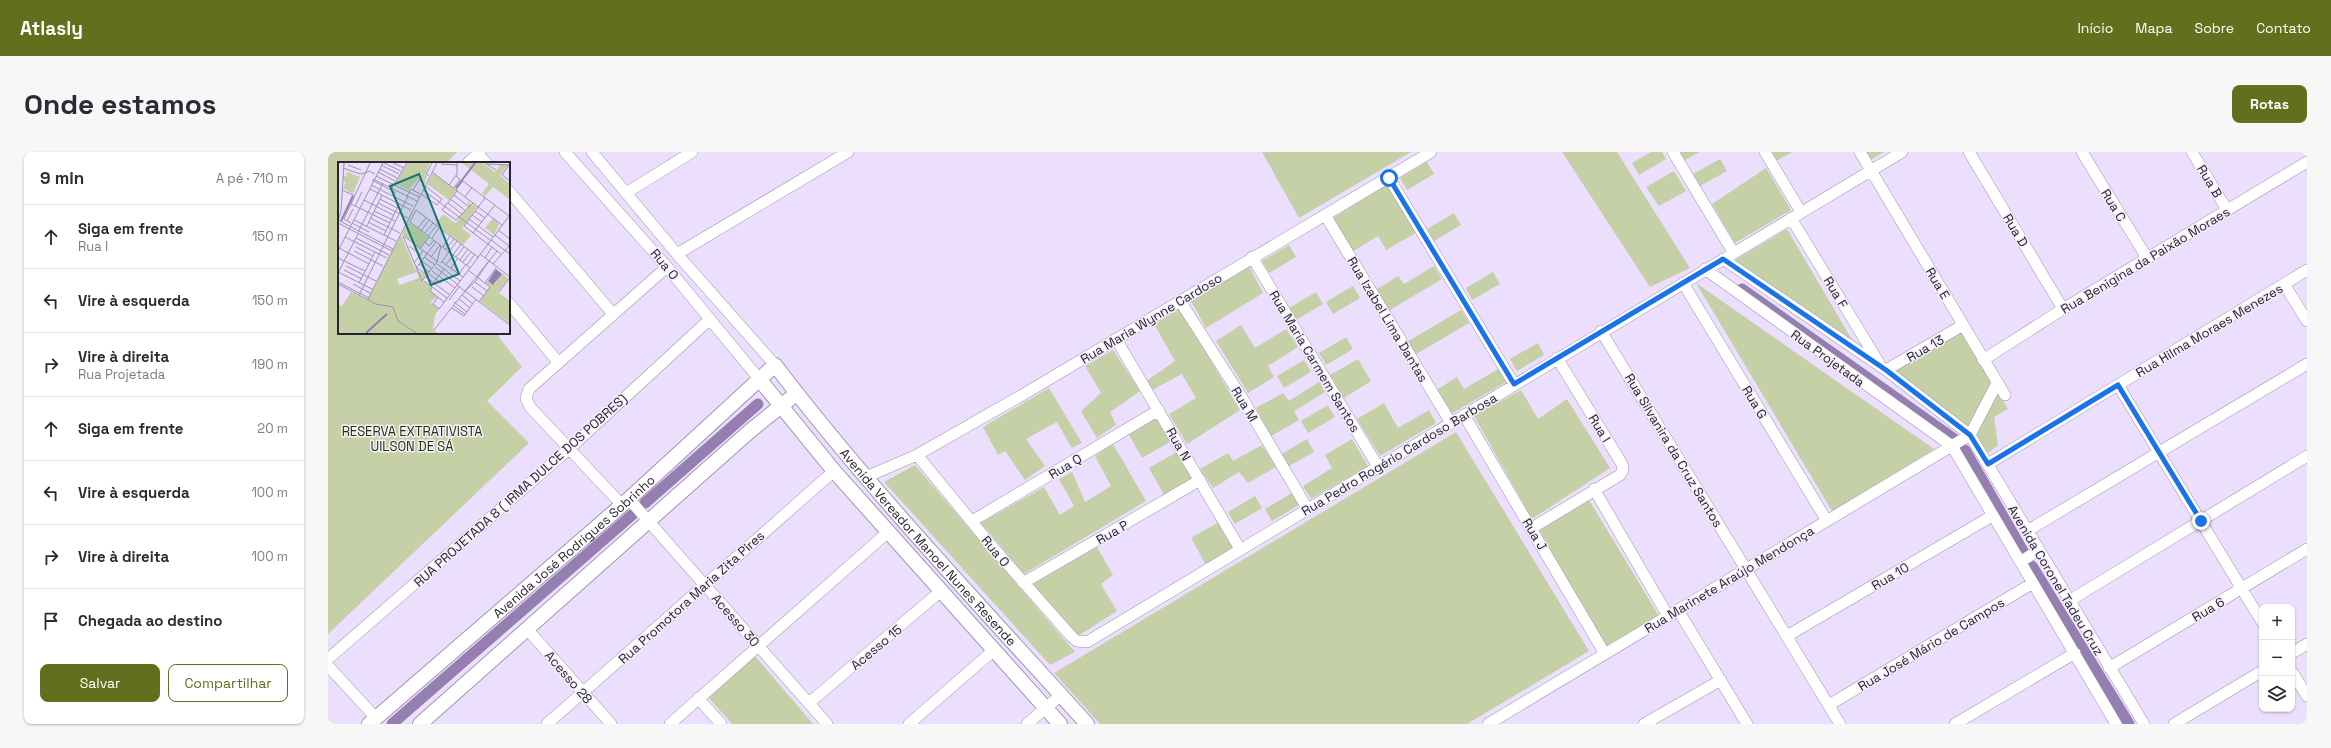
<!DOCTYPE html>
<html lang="pt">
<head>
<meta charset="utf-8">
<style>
	:root { --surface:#fff; --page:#f7f7f7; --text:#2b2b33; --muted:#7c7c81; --line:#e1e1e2; --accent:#60701c }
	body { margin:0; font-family:"Space Grotesk",sans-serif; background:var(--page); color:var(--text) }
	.controls { position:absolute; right:12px; bottom:12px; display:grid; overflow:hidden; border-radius:8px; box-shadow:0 1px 3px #0004 }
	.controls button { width:36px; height:36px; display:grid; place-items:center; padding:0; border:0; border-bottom:1px solid var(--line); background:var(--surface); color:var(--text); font:20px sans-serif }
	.stop { position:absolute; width:12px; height:12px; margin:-9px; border:3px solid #1a73e8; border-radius:50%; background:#fff }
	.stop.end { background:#1a73e8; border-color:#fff; box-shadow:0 1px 4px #0008 }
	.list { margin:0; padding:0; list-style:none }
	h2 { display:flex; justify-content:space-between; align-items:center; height:52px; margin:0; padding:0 16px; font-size:17px }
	h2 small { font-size:13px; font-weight:400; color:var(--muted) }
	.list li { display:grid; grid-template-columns:26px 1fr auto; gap:12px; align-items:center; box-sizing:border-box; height:64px; padding:0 16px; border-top:1px solid var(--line) }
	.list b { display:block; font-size:15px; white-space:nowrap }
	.list p { margin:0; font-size:13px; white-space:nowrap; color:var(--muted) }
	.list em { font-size:13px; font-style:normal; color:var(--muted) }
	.actions { display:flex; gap:8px; padding:12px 16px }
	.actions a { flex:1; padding:9px 0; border:1px solid var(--accent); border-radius:8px; text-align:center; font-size:14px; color:var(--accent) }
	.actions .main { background:var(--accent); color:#fff }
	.icon { flex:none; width:22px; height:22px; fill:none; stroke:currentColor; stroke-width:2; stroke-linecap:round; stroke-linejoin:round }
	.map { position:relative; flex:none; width:1979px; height:572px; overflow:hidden; border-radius:8px }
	header { display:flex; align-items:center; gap:24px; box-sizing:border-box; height:56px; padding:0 20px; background:var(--accent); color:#fff }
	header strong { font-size:19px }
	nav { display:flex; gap:22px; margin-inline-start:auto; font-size:14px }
	.intro { display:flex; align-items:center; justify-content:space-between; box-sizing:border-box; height:96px; padding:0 24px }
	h1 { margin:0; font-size:28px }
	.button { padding:10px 18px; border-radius:8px; background:var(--accent); color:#fff; font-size:14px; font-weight:700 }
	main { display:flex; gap:24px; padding:0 24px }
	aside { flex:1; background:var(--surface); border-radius:8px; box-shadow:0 1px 3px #0004 }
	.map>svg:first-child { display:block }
	.green { fill:#c5d0a7 }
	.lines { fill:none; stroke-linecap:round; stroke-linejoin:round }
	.canal { stroke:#947fb0; stroke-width:11 }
	.minor-casing { stroke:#a094b0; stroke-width:12 }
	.tertiary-casing { stroke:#a094b0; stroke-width:16 }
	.minor { stroke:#fff; stroke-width:11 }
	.tertiary { stroke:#fff; stroke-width:14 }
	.route { stroke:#1a73e8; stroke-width:5 }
	.labels { text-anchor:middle; stroke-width:3; stroke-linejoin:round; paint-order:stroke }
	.street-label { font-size:13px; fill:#28242f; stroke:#f5f0fc }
	.park-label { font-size:13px; fill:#262e04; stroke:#f5f0fc }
	.inset-river { fill:none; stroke:#947fb0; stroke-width:2 }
	.inset-road { fill:none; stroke:#9d94ab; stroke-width:1 }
	.view { fill:#0f766e; fill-opacity:0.15; stroke:#0f766e; stroke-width:2 }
	.inset-edge { fill:none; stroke:#28242f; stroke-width:2 }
</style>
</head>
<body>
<header>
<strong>Atlasly</strong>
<nav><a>Início</a><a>Mapa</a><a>Sobre</a><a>Contato</a></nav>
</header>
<div class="intro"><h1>Onde estamos</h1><a class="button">Rotas</a></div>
<main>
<aside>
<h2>9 min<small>A pé · 710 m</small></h2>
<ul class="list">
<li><svg class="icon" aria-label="ahead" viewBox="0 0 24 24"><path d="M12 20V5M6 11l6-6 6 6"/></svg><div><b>Siga em frente</b><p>Rua I</p></div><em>150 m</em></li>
<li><svg class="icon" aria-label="left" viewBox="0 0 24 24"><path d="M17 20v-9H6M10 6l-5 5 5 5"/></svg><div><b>Vire à esquerda</b></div><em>150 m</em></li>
<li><svg class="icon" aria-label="right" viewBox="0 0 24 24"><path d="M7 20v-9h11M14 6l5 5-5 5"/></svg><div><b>Vire à direita</b><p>Rua Projetada</p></div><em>190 m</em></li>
<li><svg class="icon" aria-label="ahead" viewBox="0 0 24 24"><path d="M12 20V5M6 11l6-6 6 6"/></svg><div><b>Siga em frente</b></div><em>20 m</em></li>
<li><svg class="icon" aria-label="left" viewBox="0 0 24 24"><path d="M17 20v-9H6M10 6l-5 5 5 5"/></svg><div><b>Vire à esquerda</b></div><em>100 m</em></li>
<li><svg class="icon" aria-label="right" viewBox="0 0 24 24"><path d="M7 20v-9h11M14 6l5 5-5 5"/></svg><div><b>Vire à direita</b></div><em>100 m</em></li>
<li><svg class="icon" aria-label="arrive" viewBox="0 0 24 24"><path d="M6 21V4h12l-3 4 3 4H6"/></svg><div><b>Chegada ao destino</b></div></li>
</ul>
<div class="actions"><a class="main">Salvar</a><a>Compartilhar</a></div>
</aside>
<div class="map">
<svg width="1979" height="572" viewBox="0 0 1979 572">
	<rect width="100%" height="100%" fill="#ebdffd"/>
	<path class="green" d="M0,0H129L118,11H11V181H168L194,215L159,249L201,291L0,482Z
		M934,0H1083L971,66Z
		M1234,0H1289L1362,116L1322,135Z
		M1323,0H1334L1338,7L1311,23L1304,11Z
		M1352,0H1372L1357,8Z
		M1443,0H1464L1448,9Z
		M1536,0H1556L1541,9Z
		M1392,7L1399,19L1372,34L1365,22Z
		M1099,10L1106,22L1079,38L1072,26Z
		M1438,16L1463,58L1407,91L1384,52Z
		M1346,19L1358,39L1331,54L1318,35Z
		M1059,33L1088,81L1058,98L1050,84L1022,101L1003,67Z
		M1126,61L1133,73L1106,89L1099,77Z
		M1459,77L1526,191L1407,108Z
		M961,93L968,105L941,121L934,109Z
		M921,114L935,141L878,176L863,149Z
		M1106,114L1114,127L1057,161L1046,139L1070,124L1076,132Z
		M1165,120L1172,132L1144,148L1138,136Z
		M1368,131L1606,297L1504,359Z
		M1025,134L1032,146L1005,162L998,150Z
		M988,140L995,152L968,168L961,156Z
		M852,157L912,258L859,292L841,262L868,246L854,222L824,238L820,228L847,209L826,172Z
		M1133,158L1141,171L1085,204L1077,191Z
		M913,173L927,196L958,177L970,195L940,214L946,225L920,241L888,189Z
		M1632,179L1680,257L1666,265L1670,293L1659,302L1566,219Z
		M1018,185L1025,197L998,213L991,201Z
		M1210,191L1216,203L1189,219L1182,207Z
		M785,198L812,239L782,260L788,273L769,286L753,259L773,241L757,214Z
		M1030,207L1043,229L1016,246L1002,223Z
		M976,208L983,220L956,236L949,224Z
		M1170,217L1178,230L1121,263L1107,239L1129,225L1136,237Z
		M991,230L997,240L966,259L971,268L943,284L928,256L955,241L961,249Z
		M721,236L754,291L744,296L729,270L698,287L717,314L697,328L677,299L670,303L655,275Z
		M1193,238L1210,267L1239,247L1282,316L1204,367L1146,264Z
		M1056,251L1070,276L1101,258L1108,271L1052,304L1029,267Z
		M1000,253L1007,265L980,281L973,269Z
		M826,263L842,290L814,306L799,279Z
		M1128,280L1261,499L1139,572H772L726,521Z
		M979,287L986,300L959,315L952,303Z
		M1024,287L1040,314L983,347L975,334L1004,316L997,303Z
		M785,292L818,349L696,422L653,371L716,335L732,363L746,354L731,327L744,320L757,350L783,334L767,304Z
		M934,293L948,315L920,331L911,320L885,336L872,317L900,301L905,309Z
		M849,300L864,328L836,343L821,316Z
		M587,313L747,500L722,513L556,330Z
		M964,341L971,353L944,369L937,357Z
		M927,344L934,356L907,372L900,360Z
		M1261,348L1331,464L1276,495L1211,377Z
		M891,370L906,397L878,413L863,386Z
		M769,395L785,423L773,432L789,459L750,484L704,433Z
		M427,504L485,572H404L381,546Z"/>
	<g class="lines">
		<path class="canal" d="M1414,137L1625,286
			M1637,298L1695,399
			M317,351L430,252
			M1704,414L1801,572
			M64,572L304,363"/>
		<defs>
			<path id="minor" d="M237,0L339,115L432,228
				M264,0L349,102L447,213
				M1345,0L1405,100
				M1437,0L1473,60
				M1532,0L1677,243
				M1641,0L1735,157
				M1754,0L1819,106
				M1864,0L1899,58
				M150,2L158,11
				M140,11L152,0
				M1061,26L1186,232
				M181,39L285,162
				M298,41L364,0
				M997,63L1123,271
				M1463,66L1551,211
				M349,102L520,0
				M924,105L1049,313
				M1395,107L1558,218L1642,283L1816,572
				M1377,117L1624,294L1788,572
				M1355,131L1499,369
				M1956,132L1979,169
				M852,149L916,249L979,356
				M181,151L230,210
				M1273,179L1512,572
				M788,187L912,397
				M1655,208L1735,157L1979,10
				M1558,218L1635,173
				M1790,233L1934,470
				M1136,263L1277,502
				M1642,283L1669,231
				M589,303L667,398L744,485L749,489L759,490L1574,0
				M1660,312L1979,118
				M538,325L589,303L696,242L1103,0
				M1266,337L1340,464
				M301,347L499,572
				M294,353L202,255L198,246L201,237L339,115
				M644,369L831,258
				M1204,376L1292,323L1295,318L1294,312L1229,206
				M1699,379L1979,212
				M1692,410L1711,398
				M695,431L872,328
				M1741,449L1979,304
				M1350,458L1419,572
				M199,477L283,572
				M1459,484L1664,364
				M1964,501L1979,492
				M0,507L241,297L382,167
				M0,514L48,566
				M1781,516L1979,397
				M1964,520L1979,544
				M370,546L393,572
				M481,551L614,438
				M1501,553L1705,431
				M219,572L506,319
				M342,572L560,380
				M581,572L666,498
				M699,572L733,543
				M1160,572L1642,283
				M1316,572L1393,528
				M1627,572L1747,501
				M1846,572L1934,519"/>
			<g id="tertiary">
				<path d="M432,228L506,319L732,572"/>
				<path id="s1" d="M41,572L301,347L447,213C543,339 653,454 759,572"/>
				<path d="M92,572L422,279L468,242"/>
			</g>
		</defs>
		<use href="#minor" class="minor-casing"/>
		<use href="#tertiary" class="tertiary-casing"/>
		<use href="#minor" class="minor"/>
		<use href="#tertiary" class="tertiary"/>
	</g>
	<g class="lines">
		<path class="route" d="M1061,26L1186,232L1395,107L1558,218L1642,283L1660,312L1790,233L1873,369"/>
	</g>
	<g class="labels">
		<g class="street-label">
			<text transform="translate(1882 29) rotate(59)" y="5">Rua B</text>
			<text transform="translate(1786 53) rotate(59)" y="5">Rua C</text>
			<text transform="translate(1688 78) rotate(59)" y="5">Rua D</text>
			<text transform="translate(1817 108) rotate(-31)" y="5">Rua Benigina da Paixão Moraes</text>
			<text transform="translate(337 112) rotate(50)" y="5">Rua O</text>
			<text transform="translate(1610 131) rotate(59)" y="5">Rua E</text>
			<text transform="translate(1508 140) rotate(59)" y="5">Rua F</text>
			<text transform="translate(823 166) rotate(-31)" y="5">Rua Maria Wynne Cardoso</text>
			<text transform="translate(1060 167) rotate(59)" y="5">Rua Izabel Lima Dantas</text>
			<text transform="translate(1881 178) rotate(-31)" y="5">Rua Hilma Moraes Menezes</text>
			<text transform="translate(1597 196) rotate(-30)" y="5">Rua 13</text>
			<text transform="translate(1500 206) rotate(36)" y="5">Rua Projetada</text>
			<text transform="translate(987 209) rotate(59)" y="5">Rua Maria Carmem Santos</text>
			<text transform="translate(1427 250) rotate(59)" y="5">Rua G</text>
			<text transform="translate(917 252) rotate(59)" y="5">Rua M</text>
			<text transform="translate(1272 276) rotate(59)" y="5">Rua I</text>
			<text transform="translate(851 292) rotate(60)" y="5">Rua N</text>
			<text transform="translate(1346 298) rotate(59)" y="5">Rua Silvanira da Cruz Santos</text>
			<text transform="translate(1071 302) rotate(-31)" y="5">Rua Pedro Rogério Cardoso Barbosa</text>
			<text transform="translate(737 314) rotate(-31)" y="5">Rua Q</text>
			<text transform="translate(192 338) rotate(-42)" y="5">RUA PROJETADA 8 ( IRMA DULCE DOS POBRES)</text>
			<text transform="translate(784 380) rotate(-30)" y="5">Rua P</text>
			<text transform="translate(1207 382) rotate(59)" y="5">Rua J</text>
			<text dy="5" stroke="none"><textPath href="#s1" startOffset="780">Avenida Vereador Manoel Nunes Resende</textPath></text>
			<text dy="5" stroke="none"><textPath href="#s1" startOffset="271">Avenida José Rodrigues Sobrinho</textPath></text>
			<text transform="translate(668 399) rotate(50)" y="5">Rua O</text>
			<text transform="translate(1562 424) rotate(-31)" y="5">Rua 10</text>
			<text transform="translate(1401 427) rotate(-31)" y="5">Rua Marinete Araújo Mendonça</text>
			<text transform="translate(1728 428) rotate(59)" y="5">Avenida Coronel Tadeu Cruz</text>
			<text transform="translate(363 445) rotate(-42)" y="5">Rua Promotora Maria Zita Pires</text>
			<text transform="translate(1880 457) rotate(-31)" y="5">Rua 6</text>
			<text transform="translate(408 468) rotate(49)" y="5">Acesso 30</text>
			<text transform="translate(1603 492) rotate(-31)" y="5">Rua José Mário de Campos</text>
			<text transform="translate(548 495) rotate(-40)" y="5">Acesso 15</text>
			<text transform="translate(241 525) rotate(49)" y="5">Acesso 28</text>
		</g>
		<g class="park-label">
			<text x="84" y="284">RESERVA EXTRATIVISTA<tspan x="84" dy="15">UILSON DE SÁ</tspan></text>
		</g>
	</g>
	<g transform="translate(10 10)">
		<rect width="172" height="172" fill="#ebdffd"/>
		<path d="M70,1H92L87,13L89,14L87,20L80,17L71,28L57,22ZM124,1H145L157,10L162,3H170L162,14L172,22V38L155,25L147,34L144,31L151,22ZM9,10L22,15L15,32L5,26L8,20L5,19V14H8ZM95,11L118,29L111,38L89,22ZM131,38V41L139,45L124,66L133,73L125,83L98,62L105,52L117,61L119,59L131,44L129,42ZM76,47L71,60L90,75L82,86L64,72ZM155,56L161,62L156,73L147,66ZM63,73L77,107L88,113L85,119L94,125L92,128L99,135L92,140L101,147L97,153L95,167L99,171H0V142L4,144L13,130L29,138ZM79,110L81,116L61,123L59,117ZM164,111L170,117L160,130L172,139V162L142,139L152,125L148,121L150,119L157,122Z" fill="#c5d0a7" fill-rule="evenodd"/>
		<path d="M158,107L164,112L155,123L150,119Z" fill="#947fb0"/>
		<path class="inset-river" d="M118,26L137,1M3,59L15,34M28,171L49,152"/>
		<path class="inset-road" d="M46,1L63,9M55,1L66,6M147,1L158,8M103,2L119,3M149,2L172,3M10,3L23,8M43,3L61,12M171,3L164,13L172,19M5,6L22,12L26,11M42,7L59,16M40,10L57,19M94,10L164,63M26,12L31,9L37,12M38,14L81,35M91,14L88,12L94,1M35,17L79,39M34,18L58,31M33,23L75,44M111,23L119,12V1M54,26L69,1M116,26L122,17L118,14M32,27L73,48M4,28L17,34M75,28L81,18L87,21M85,28L152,78M118,28L125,19L171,54M119,29L104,48L118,58L135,41M83,32L99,43L104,37L87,24M116,33L131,45M69,34L73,27L82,32M127,35L134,25M147,36L126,64L163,92M42,37L59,46M112,37L127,48M26,38L55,53M40,41L70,56M110,41L124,52M13,42L52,61M17,44L24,30M78,48L72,60L132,106M78,48L140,95M36,49L57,59M137,49L147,56M134,53L144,60M32,56L62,71M131,57L155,75M0,58L55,87M16,58L58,79M0,59L3,49L6,1M9,59L15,47M30,60L48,69M0,61L54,89M13,61L6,57L32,1M14,61L31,70M29,64L44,33M80,66L88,56M160,68L172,77M83,69L91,58M20,70L45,21M87,71L95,61M135,71L157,43M46,73L61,42M157,73L171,84M65,74L84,119M66,74L100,100M90,74L98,64M7,75L49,96M18,76L51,93M94,76L101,66M153,78L172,92M87,80L91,84L96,78M71,84L83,93M18,85L35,94M105,85L112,74M1,86L31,102M82,87L91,75M108,87L116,77M0,89L45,1M16,89L45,104M142,92L172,115M115,93L123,82M86,95L97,103M93,95L102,83M118,95L126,85M0,96L27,109M147,96L154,85M122,98L130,87M84,99L94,107M104,100L125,115M125,100L133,90M76,101L85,89M103,101L119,79M81,102L91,110M99,102L122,119M108,102L116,93M155,102L172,83M129,103L137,92M8,104L38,119M78,105L89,113M97,105L119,122M78,106L98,80M113,106L120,96M6,108L24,117M130,108L152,125L141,140M94,109L117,126M0,110L34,127M0,111L20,72M91,112L103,121M121,112L128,102M88,115L112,133M84,119L99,100L103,84M86,119L109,136M0,120L31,136M137,120L149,129M21,121L37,90M95,121L106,107M147,121L158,106M0,122L38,142L55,145L60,159L78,171M15,122L32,131M119,123L172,163M94,125L92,129L106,140M134,125L146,134M127,129L137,120L150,100M161,130L172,115M21,133L70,34M124,133L135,142M100,135L95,142L101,147L172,53M30,137L99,1M121,137L132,146M111,138L121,125M116,140L129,150M116,144L127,152M114,146L126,154L138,137M96,168L159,89"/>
		<path class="view" d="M81,12L121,112L93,123L52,24Z"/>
		<rect width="172" height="172" class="inset-edge"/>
	</g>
</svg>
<div class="controls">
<button>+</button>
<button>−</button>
<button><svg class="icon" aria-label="layers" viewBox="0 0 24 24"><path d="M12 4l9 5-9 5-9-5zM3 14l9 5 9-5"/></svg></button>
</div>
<div class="stop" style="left:1061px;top:26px"></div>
<div class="stop end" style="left:1873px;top:369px"></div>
</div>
</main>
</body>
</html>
